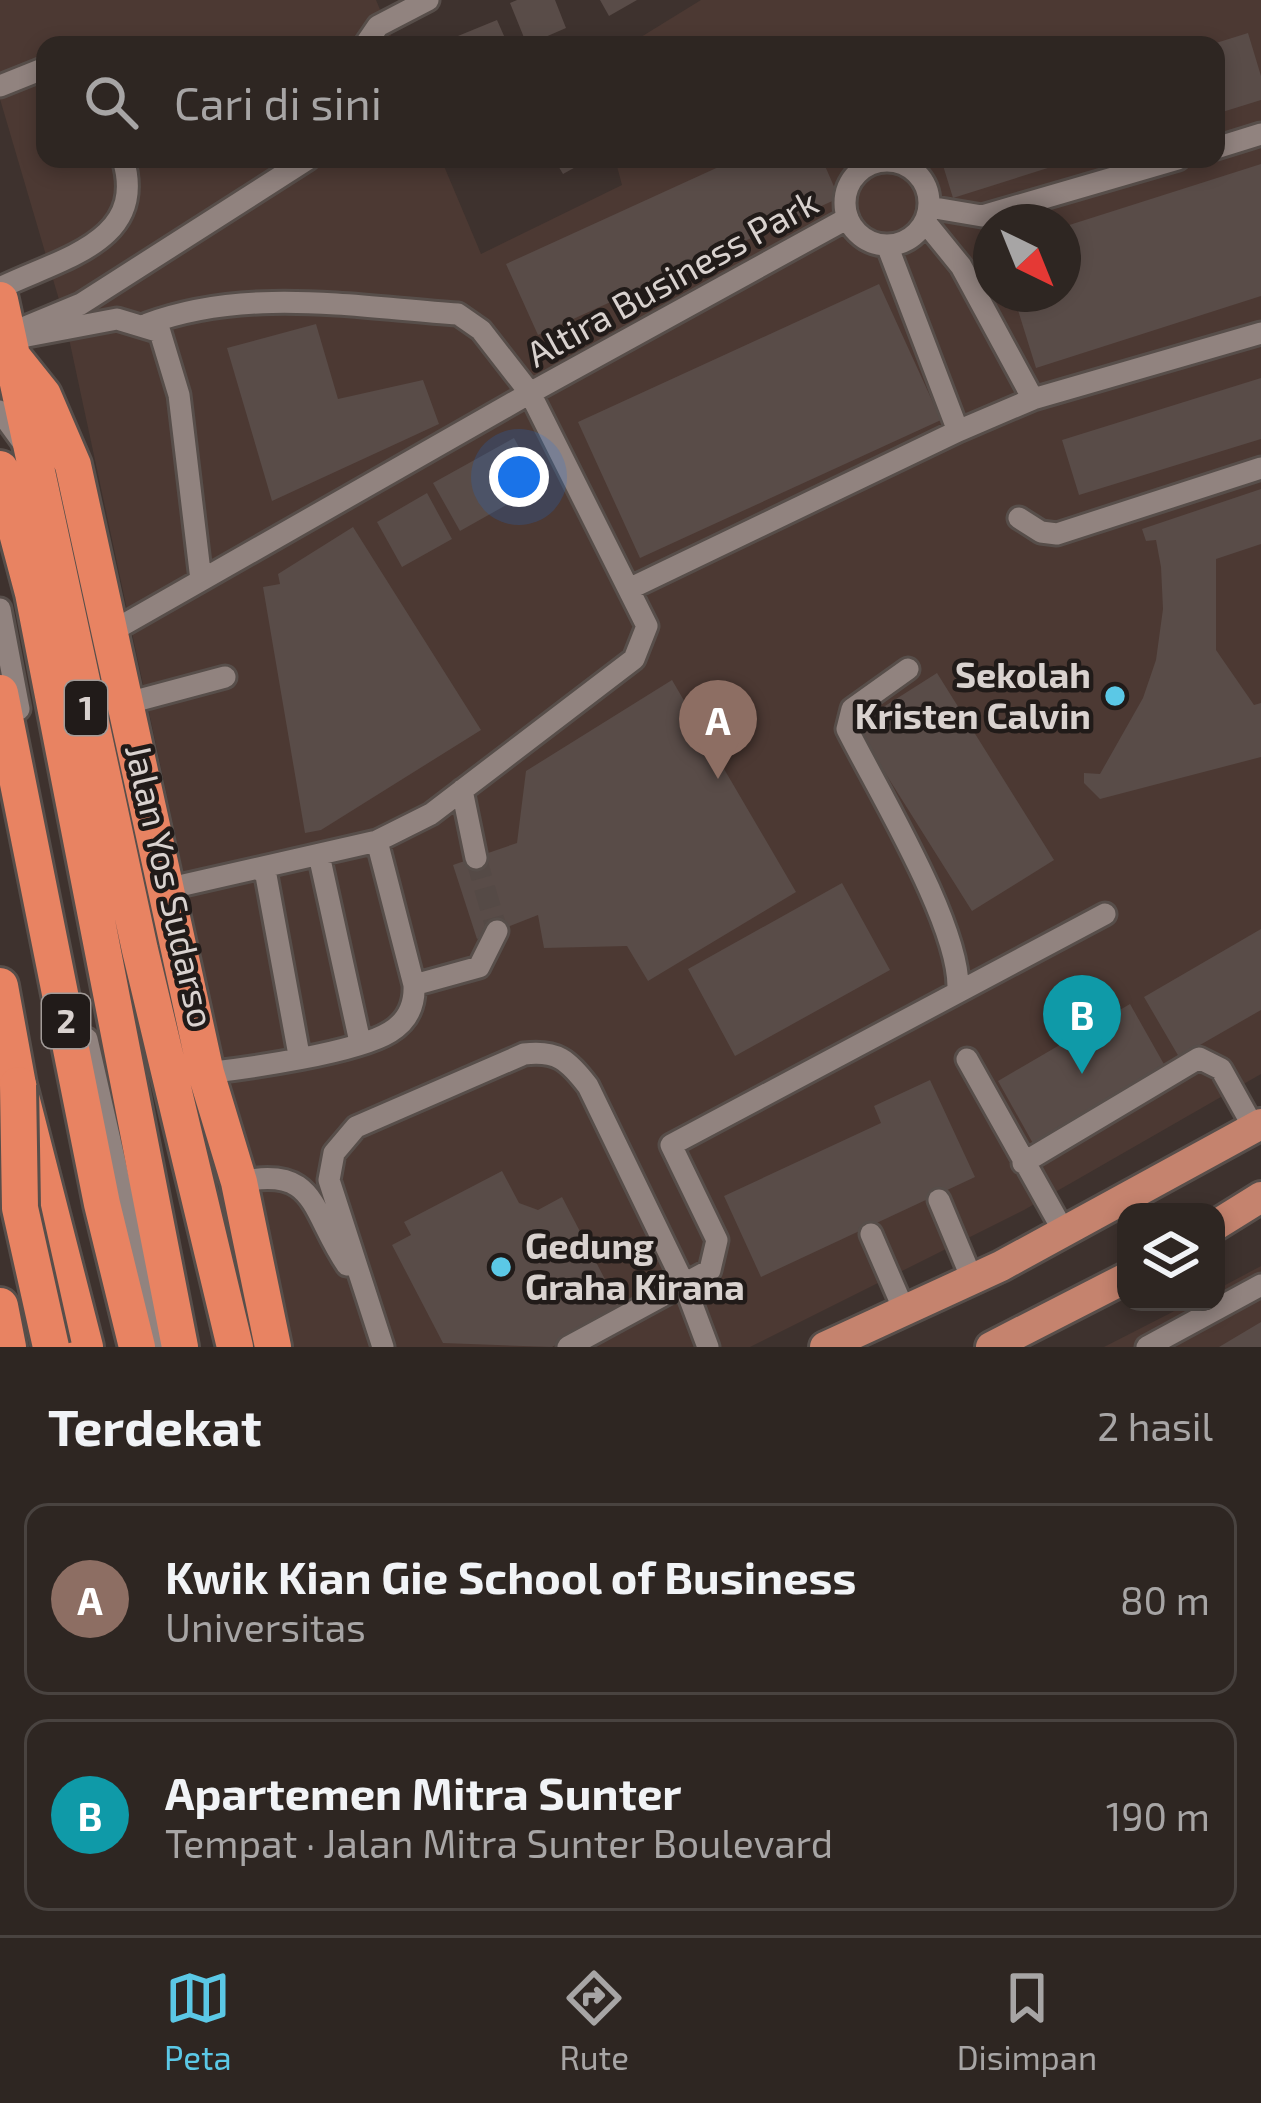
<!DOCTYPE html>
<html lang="id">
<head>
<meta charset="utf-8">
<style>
	:root { --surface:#2e2622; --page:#3a322f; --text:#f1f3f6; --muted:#a7a5a5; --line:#494340; --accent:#5bc8e6 }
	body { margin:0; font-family:"Exo 2",sans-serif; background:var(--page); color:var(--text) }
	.controls { position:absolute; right:36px; bottom:36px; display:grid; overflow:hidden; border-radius:24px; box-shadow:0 6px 18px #0003 }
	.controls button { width:108px; height:108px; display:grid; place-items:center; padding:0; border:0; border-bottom:3px solid var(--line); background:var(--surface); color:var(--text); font:60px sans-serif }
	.compass { position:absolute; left:973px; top:204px; width:108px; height:108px; border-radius:50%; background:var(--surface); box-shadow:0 6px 18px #0003; rotate:137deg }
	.you { position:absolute; left:519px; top:477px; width:42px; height:42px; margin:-30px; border:9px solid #fff; border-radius:50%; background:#1a73e8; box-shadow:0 0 0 18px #1a73e833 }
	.badge { display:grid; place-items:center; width:78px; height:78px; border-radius:50%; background:var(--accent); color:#fff; font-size:39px; font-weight:700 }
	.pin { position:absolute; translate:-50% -99px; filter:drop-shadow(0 3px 6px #0008) }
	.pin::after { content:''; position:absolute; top:63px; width:42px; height:36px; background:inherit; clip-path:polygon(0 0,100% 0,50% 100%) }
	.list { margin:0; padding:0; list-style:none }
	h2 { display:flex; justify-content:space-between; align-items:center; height:156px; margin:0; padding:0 48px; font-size:51px }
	h2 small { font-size:39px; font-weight:400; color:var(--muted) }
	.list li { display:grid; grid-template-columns:78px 1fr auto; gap:36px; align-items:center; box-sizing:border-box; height:192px; margin:0 24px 24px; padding:0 24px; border:3px solid var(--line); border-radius:24px }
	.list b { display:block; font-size:45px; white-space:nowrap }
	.list p { margin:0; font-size:39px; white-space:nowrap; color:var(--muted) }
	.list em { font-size:39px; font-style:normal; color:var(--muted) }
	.icon { flex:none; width:66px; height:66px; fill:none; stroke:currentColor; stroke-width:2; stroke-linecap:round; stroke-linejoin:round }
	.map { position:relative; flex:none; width:1261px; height:1347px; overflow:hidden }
	.search { position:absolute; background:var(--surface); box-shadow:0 6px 18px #0003; left:36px; right:36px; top:36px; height:132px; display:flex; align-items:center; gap:30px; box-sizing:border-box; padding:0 42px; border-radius:24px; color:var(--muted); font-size:45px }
	.sheet { height:588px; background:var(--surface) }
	nav { display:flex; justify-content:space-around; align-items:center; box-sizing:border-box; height:168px; border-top:3px solid var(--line); background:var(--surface); font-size:33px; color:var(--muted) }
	nav a { display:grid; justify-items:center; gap:6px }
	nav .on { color:var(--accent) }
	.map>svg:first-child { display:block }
	.built { fill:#4c3933; fill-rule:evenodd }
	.building { fill:#594c48 }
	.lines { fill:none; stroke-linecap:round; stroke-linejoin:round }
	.minor-tunnel { stroke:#554a46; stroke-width:21; stroke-dasharray:21 10; stroke-linecap:butt }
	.minor-casing { stroke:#574e4a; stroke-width:27 }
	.major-casing { stroke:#574e4a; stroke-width:36 }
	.highway-casing { stroke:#574e4a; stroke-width:42 }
	.minor { stroke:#91837f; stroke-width:21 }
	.major { stroke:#c5836e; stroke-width:30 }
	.highway { stroke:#e88362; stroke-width:36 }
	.highway-bridge-casing { stroke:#574e4a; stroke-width:42; stroke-linecap:butt }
	.highway-bridge { stroke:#e88362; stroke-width:36 }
	.poi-dot { fill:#5bc8e6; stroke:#211b19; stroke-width:4.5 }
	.labels { text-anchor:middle; stroke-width:9; stroke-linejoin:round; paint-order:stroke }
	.shield { fill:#211b19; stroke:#a29b98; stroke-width:3 }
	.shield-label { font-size:33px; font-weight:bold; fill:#d9d2cf }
	.street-label { font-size:36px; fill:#d9d2cf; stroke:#211b19 }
	.poi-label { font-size:36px; font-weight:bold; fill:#d9d2cf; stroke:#211b19; text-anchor:end }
</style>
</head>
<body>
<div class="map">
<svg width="1261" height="1347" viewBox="0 0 1261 1347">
	<rect width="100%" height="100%" fill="#3e322e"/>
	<path class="built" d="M0,0H376L395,45H45V159H441L481,254L622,185L615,159H1216V45H628L701,0H1261V1074L1024,1210L750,1347H285L65,320L0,99ZM991,222H1063V294H991Z
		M1261,1266V1347H1104L1192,1302H1216V1290Z"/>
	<path class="building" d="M517,0H555L566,28L527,45L510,3Z
		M600,0H637L609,16Z
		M497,20L508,45H436Z
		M1248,33L1261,76V100L1216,114V43Z
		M554,159H590L563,174Z
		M736,159H822L839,198L538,335L506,264Z
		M941,159H1072L1073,160L953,198Z
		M1261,164V296L1036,368L1013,294H1063V227Z
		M879,284L941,420L640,558L578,422Z
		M316,324L338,399L423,380L439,424L272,501L227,348Z
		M1261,378V439L1079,495L1062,440Z
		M514,438L540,486L460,531L433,483Z
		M1261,489V544L1216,559V650L1254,705L1261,703V757L1100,799L1084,783V773L1100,774L1143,698L1156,660L1163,609L1161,567L1156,540L1146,541L1142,529Z
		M427,493L452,539L402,567L377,522Z
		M353,527L481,730L321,830L305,833L263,587L280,584L278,574Z
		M937,673L1054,860L972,911L855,725Z
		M672,680L796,892L648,981L627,946L544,948L538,915L477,939L453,865L517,843L526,771Z
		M842,883L890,970L735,1056L688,969Z
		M1261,929V1010L1179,1057L1144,997Z
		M1130,1004L1165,1066L1035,1147L998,1081Z
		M930,1080L975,1177L761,1277L724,1196L881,1123L874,1106Z
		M502,1171L519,1203L538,1210L562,1197L621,1310L552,1347L443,1343L392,1245L411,1235L404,1222Z
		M1261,1322V1347H1219Z"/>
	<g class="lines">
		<path class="minor-tunnel" d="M476,858L497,931"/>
		<defs>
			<path id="minor" d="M365,45L378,26L428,0
				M0,86L45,68
				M1216,148L1261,134
				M845 203a42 42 0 1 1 84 0a42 42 0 1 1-84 0Z
				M929,207L982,216L1178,159
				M887,245L958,431L1033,399L961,266L926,223
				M0,288C61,258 148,242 123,159
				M23,328L81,304L308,159
				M6,340L117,319L160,332L179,395L201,580
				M1033,399L1261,333
				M0,411L24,444
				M1019,518L1041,532L1057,534L1261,468
				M631,588L958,431
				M0,609L19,709
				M109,633L530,393L481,330L458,314C354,307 247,287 147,324
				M908,669L852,709L847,729C878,791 960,925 958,989
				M124,704L225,677
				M462,790L476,858
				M319,855L360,1042
				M265,870L299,1055
				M166,889L377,841L431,814L634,659L647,626L530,393L848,218
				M414,985L479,967L497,931
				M87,1039L157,1347
				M967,1059L1064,1232
				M206,1073C249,1068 356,1053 390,1032C408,1021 415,1005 414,985L377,841
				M1023,1163L1199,1058L1221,1069L1254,1128
				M239,1182C318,1165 310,1211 347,1265
				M939,1200L972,1279
				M871,1234L904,1310
				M383,1347L329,1180L334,1153L356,1127L524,1054C557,1050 568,1060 588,1086L685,1286L708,1347
				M568,1347L710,1270L717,1240L671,1145L1105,914
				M1147,1347L1261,1285"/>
			<path id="major" d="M1216,1225L1261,1197
				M825,1347L1001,1266L1261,1124
				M991,1347L1126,1278"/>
			<path id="highway" d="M0,300L140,950L235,1347
				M15,360L43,395L73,465L206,1073L239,1182L273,1347
				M0,469L33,593L180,1347
				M0,693L102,1204L137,1347
				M0,986L18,1085L85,1347
				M0,1306L8,1347"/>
		</defs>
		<use href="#minor" class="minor-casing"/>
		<use href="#major" class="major-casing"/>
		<use href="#highway" class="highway-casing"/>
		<use href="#minor" class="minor"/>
		<use href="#major" class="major"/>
		<use href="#highway" class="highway"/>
		<defs>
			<path id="highway-bridge" d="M18,1085L20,1208L51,1347"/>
		</defs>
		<use href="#highway-bridge" class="highway-bridge-casing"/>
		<use href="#highway-bridge" class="highway-bridge"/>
	</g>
	<g class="poi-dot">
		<circle cx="1115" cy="696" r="12"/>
		<circle cx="501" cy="1267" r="12"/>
	</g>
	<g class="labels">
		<g class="shield">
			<rect x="65" y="681" width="42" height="54" rx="9"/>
			<rect x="42" y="994" width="48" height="54" rx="9"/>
		</g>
		<g class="shield-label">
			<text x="86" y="720">1</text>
			<text x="66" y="1033">2</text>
		</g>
		<g class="street-label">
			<text transform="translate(672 278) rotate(-29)" y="13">Altira Business Park</text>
			<text transform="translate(170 886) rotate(77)" y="13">Jalan Yos Sudarso</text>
		</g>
		<g class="poi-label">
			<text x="1091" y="688">Sekolah<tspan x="1091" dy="41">Kristen Calvin</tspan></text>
			<text x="525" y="1259" text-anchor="start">Gedung<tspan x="525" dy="41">Graha Kirana</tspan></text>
		</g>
	</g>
</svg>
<div class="controls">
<button><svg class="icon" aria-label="layers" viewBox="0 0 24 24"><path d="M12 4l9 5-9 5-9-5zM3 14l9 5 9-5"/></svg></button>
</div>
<svg class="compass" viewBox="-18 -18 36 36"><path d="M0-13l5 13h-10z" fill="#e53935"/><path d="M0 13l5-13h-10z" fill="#a7a5a5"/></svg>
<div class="you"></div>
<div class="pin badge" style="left:718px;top:779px;background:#8d6e63">A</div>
<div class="pin badge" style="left:1082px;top:1074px;background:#0f9aa8">B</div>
<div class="search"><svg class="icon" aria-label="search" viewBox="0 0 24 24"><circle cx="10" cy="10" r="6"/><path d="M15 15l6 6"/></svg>Cari di sini</div>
</div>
<section class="sheet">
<h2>Terdekat<small>2 hasil</small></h2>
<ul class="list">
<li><span class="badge" style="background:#8d6e63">A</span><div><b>Kwik Kian Gie School of Business</b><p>Universitas</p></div><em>80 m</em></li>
<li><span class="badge" style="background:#0f9aa8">B</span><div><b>Apartemen Mitra Sunter</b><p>Tempat · Jalan Mitra Sunter Boulevard</p></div><em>190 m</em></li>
</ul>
</section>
<nav>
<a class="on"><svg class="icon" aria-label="map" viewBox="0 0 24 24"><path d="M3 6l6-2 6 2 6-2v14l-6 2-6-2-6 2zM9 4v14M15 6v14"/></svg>Peta</a>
<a><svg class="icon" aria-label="directions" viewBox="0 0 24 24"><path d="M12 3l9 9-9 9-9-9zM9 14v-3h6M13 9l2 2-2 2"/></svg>Rute</a>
<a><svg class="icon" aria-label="saved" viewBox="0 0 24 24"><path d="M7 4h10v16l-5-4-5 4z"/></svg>Disimpan</a>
</nav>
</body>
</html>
